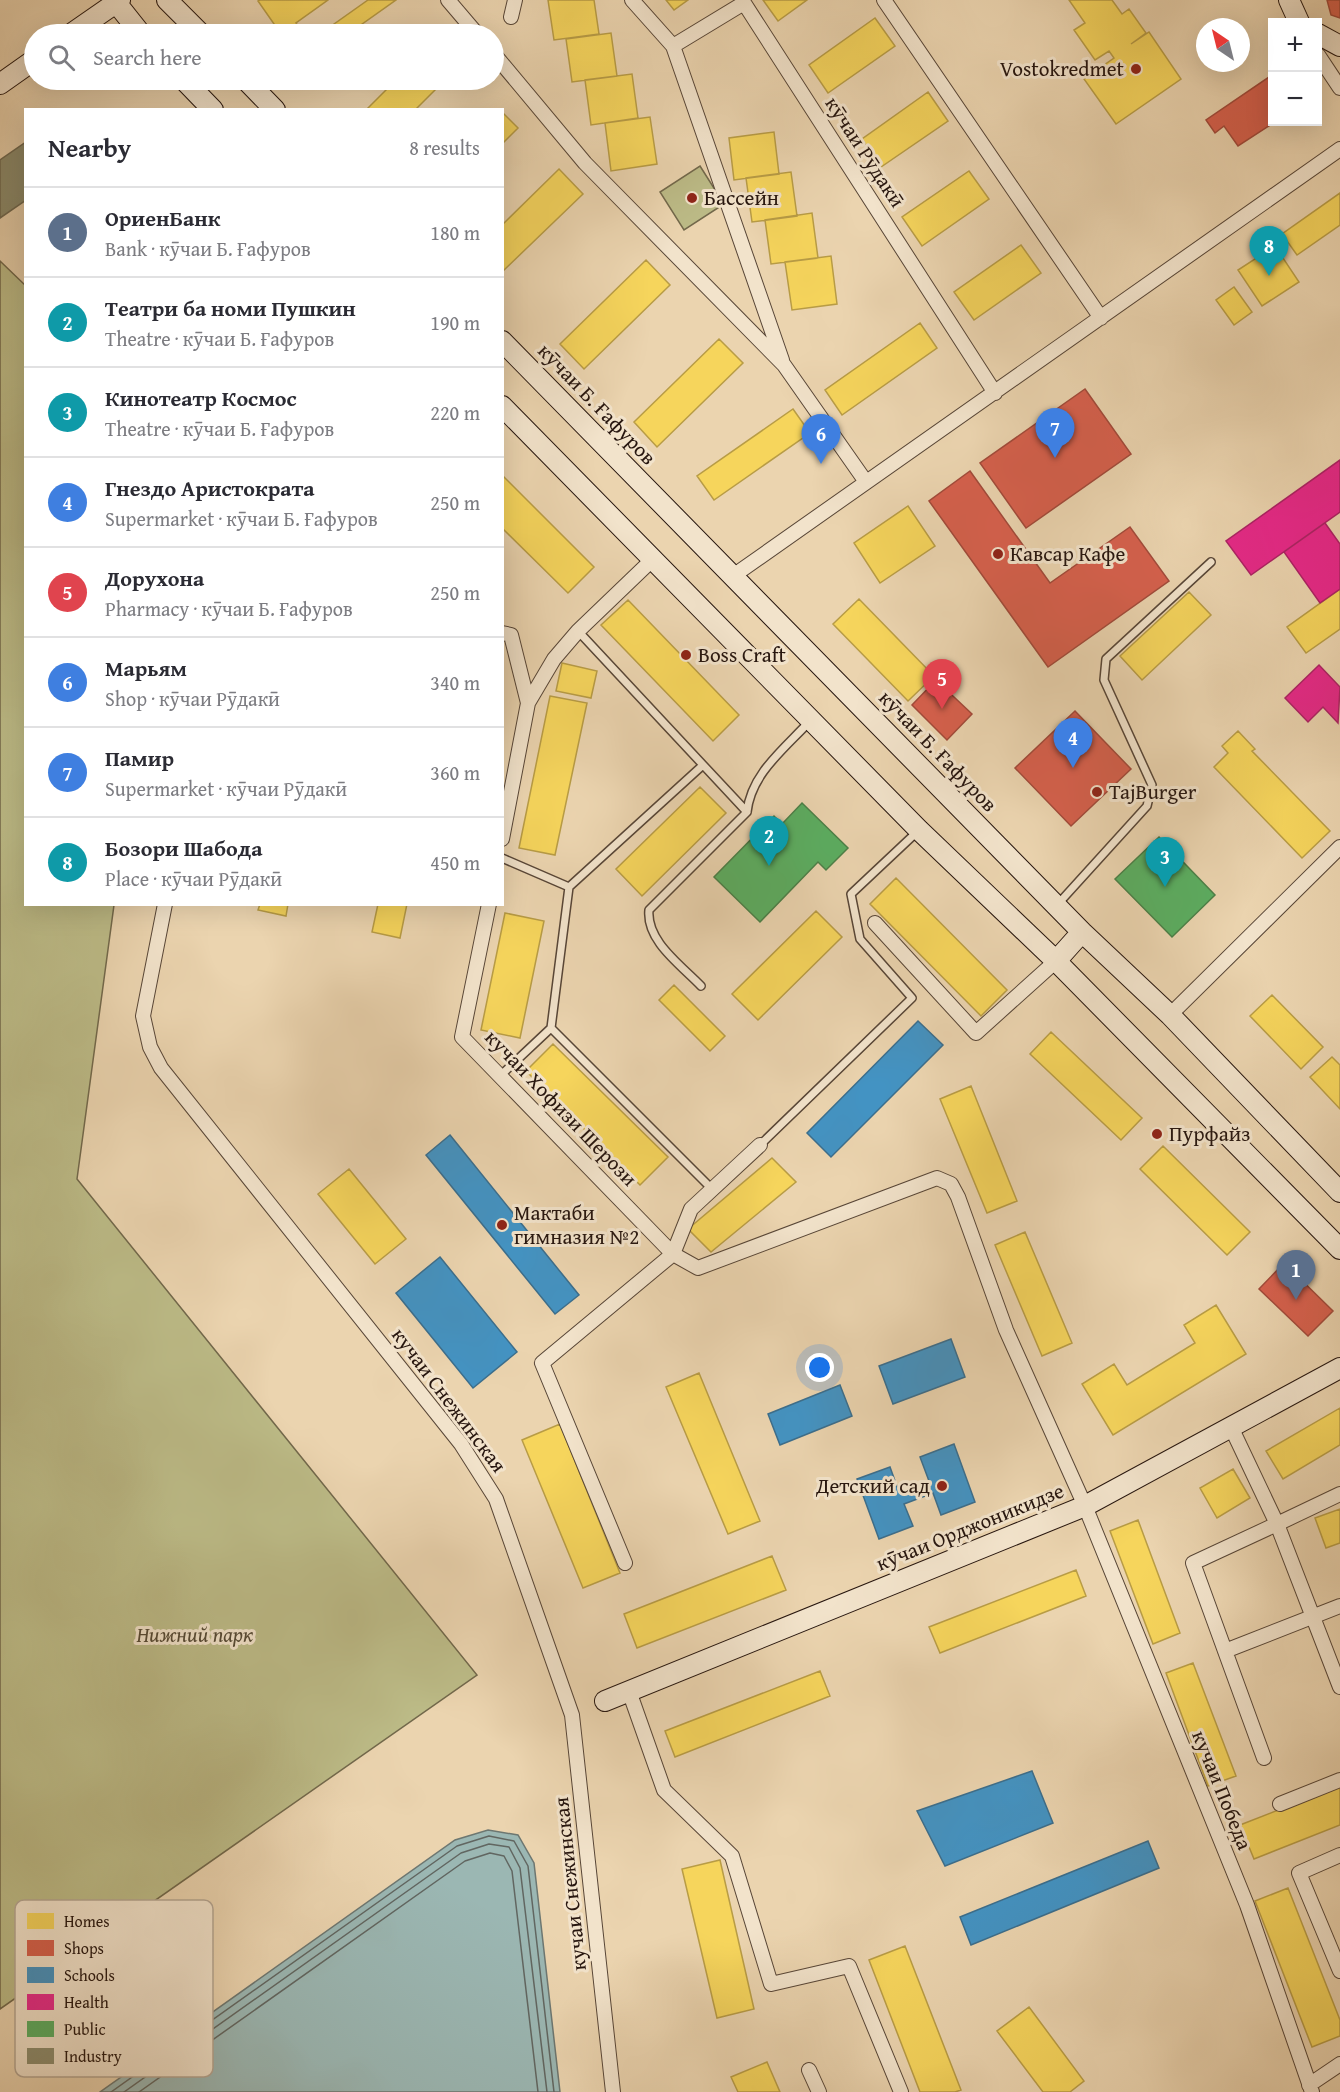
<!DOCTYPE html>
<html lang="en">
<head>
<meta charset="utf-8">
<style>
	:root { --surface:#fff; --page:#f2f2f3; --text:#2b2b33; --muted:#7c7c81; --line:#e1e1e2; --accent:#2563eb }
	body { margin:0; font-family:"Gentium Book Plus",serif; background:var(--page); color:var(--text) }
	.controls { position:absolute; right:18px; top:18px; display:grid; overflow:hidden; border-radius:0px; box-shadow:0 6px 24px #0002 }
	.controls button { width:54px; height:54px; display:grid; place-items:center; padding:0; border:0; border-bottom:2px solid var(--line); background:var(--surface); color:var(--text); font:30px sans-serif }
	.compass { position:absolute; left:1196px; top:18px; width:54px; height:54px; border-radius:50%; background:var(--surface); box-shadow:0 6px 24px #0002; rotate:325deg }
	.you { position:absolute; left:820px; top:1368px; width:21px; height:21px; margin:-15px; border:4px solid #fff; border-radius:50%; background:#1a73e8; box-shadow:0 0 0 9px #1a73e833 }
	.badge { display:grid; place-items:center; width:39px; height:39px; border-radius:50%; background:var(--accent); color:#fff; font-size:20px; font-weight:700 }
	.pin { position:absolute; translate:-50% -50px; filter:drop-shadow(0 2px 3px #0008) }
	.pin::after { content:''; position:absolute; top:32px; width:21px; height:18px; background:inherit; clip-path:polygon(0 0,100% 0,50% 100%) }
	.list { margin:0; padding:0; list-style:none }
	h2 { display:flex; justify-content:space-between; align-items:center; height:78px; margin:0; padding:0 24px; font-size:26px }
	h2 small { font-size:20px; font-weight:400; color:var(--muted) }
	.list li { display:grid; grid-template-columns:39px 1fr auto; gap:18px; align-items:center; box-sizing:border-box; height:90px; padding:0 24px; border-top:2px solid var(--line) }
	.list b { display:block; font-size:22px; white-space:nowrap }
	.list p { margin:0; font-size:20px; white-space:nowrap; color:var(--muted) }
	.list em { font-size:20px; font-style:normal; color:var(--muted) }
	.icon { flex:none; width:33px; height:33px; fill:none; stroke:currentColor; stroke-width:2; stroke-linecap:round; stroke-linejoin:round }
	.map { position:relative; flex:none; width:1340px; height:2092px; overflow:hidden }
	.search { position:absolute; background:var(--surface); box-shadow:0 6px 24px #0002; left:24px; top:24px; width:480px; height:66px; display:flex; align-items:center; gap:15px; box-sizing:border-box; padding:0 21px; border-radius:33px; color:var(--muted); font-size:22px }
	.panel { position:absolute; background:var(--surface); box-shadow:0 6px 24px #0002; left:24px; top:108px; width:480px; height:798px; border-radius:0px }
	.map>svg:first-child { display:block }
	.green { fill:#bcbb87; stroke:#72684b; stroke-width:1.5 }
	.water { fill:#9bb7b3; stroke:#6d7771; stroke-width:1.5 }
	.homes { fill:#f6d55c; stroke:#b89c45; stroke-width:1.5 }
	.shops { fill:#d6604d; stroke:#a24a3a; stroke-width:1.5 }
	.schools { fill:#4393c3; stroke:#3b6e8d; stroke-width:1.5 }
	.health { fill:#e7298a; stroke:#ad2365; stroke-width:1.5 }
	.public { fill:#5aae61; stroke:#4b8048; stroke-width:1.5 }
	.industry { fill:#8c8c6e; stroke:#6e6952; stroke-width:1.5 }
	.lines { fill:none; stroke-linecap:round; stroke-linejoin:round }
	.shore { stroke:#616661; stroke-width:1.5 }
	.lane-casing { stroke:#584637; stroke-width:10 }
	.street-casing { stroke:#584637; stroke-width:16 }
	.secondary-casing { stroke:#27160f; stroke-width:22 }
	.lane { stroke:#f2e3cb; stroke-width:7 }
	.street { stroke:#f2e3cb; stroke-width:14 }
	.secondary { stroke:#f2e3cb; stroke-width:20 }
	.poi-dot { fill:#8f2418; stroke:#f2e3cb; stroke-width:2 }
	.labels { text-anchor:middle; stroke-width:6; stroke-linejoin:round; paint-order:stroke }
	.poi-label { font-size:21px; fill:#27160f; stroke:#f2e3cb; text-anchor:start }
	.street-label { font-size:21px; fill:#27160f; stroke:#f2e3cb }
	.park-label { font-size:21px; font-style:italic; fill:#544833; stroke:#f2e3cb }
	.key { fill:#f2e3cb; stroke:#b5a693; stroke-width:1.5 }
	.key-label { font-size:16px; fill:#27160f }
</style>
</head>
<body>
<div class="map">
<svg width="1340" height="2092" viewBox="0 0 1340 2092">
	<rect width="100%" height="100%" fill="#ebd4af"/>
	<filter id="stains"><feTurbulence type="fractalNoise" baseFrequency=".00333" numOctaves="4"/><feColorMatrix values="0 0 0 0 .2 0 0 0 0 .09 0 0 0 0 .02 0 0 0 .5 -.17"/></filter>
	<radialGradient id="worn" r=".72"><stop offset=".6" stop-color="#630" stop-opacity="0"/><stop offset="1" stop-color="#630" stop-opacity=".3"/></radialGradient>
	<path class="green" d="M700,166L724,204L684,230L660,192Z
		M0,261L26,286V904L114,905L77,1179L477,1675L0,2009Z"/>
	<path class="water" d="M488,1830L518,1835L534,1863L560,2092H100L455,1840Z"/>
	<path class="homes" d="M260,0H328L296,23L305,34H281L258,1Z
		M368,0H396L348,34H320Z
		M548,0H594L599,34L554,40Z
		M666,0H688L674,10Z
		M763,0H807L778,21Z
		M1069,0H1112L1122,14L1129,9L1146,33L1131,44L1149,32L1181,79L1116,124L1084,79L1114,58L1109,51L1095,60L1074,30L1085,23Z
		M875,18L895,46L828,93L809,65Z
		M611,33L617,76L572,82L566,39Z
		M632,74L638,118L591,125L585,80Z
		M396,80H445L415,110H366Z
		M928,92L948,121L881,167L862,139Z
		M502,112L518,128L502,144Z
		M650,117L657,164L611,171L605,123Z
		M774,132L779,174L734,180L729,138Z
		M559,169L583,194L502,272V225Z
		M969,171L989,199L922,246L902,217Z
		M791,172L797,216L752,222L746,178Z
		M1340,193V225L1297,255L1282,234Z
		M812,213L818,258L771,264L765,220Z
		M1021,245L1041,273L974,320L954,292Z
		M1275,246L1299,282L1262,306L1238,270Z
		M831,256L837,304L792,310L785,262Z
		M646,260L670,285L584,369L560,344Z
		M1234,287L1252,312L1234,325L1216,300Z
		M920,323L937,348L842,415L825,390Z
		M719,339L743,363L657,447L634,422Z
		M793,409L810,433L714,500L697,476Z
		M502,475L594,567L568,593L502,528Z
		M908,506L935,546L880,583L854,543Z
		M1340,589V629L1306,653L1287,627Z
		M1189,592L1211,615L1142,680L1120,656Z
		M859,599L934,676L908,701L833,624Z
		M628,600L739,715L713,741L601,625Z
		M562,663L597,671L591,698L556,691Z
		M550,696L587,703L555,855L519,848Z
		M1238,731L1255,749L1252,751L1330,831L1302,858L1214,767L1228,753L1222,746Z
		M700,787L726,813L642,896L616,869Z
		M896,878L1007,990L981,1016L870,904Z
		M260,904H288L286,916L258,910Z
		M378,904H407L400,938L372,932Z
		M816,911L842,937L758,1020L732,994Z
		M505,913L544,921L520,1038L481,1030Z
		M674,985L725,1036L710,1051L659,1000Z
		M1272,995L1323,1047L1301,1069L1250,1016Z
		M1051,1032L1142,1118L1121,1140L1030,1054Z
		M553,1044L668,1157L640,1185L526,1071Z
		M1332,1057L1340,1065V1109L1310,1077Z
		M971,1086L1017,1201L987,1213L940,1099Z
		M1163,1146L1250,1232L1227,1255L1140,1169Z
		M772,1158L796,1182L711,1252L688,1229Z
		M349,1169L406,1239L375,1264L318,1194Z
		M1025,1232L1072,1343L1042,1356L995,1245Z
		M1216,1305L1246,1354L1113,1435L1082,1384L1114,1364L1127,1385L1195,1343L1184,1325Z
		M699,1373L760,1521L728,1534L666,1387Z
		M1340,1408V1445L1283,1479L1266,1451Z
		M560,1424L620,1573L583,1588L522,1440Z
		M1233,1469L1250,1498L1217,1518L1200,1488Z
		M1340,1509V1543L1326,1548L1315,1518Z
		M1138,1520L1180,1633L1153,1644L1110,1531Z
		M772,1556L786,1590L637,1648L624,1614Z
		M1076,1570L1086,1596L940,1653L929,1627Z
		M1193,1663L1236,1776L1208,1786L1166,1673Z
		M820,1671L830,1696L675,1757L665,1731Z
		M1340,1786V1825L1254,1859L1240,1825Z
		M720,1860L754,2009L717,2018L682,1869Z
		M1288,1888L1340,2020V2036L1312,2047L1255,1901Z
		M905,1946L961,2090L955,2092H920L869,1960Z
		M1029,2007L1084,2081L1070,2092H1043L997,2031Z
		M767,2062L780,2092H738L731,2077Z"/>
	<path class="shops" d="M1327,0H1340V18L1331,15Z
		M1272,75V122H1275L1238,146L1224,126L1215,133L1206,120Z
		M1085,389L1131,454L1026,528L980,463Z
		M970,471L1050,583L1130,527L1169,581L1048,667L929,501Z
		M936,680L972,714L947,740L912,705Z
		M1075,711L1131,769L1071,826L1015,768Z
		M1284,1263L1333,1311L1308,1336L1259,1289Z"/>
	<path class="schools" d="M918,1021L943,1045L831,1157L807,1133Z
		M450,1135L579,1295L555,1314L426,1155Z
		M440,1257L517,1352L473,1388L396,1293Z
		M951,1339L965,1377L893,1404L879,1366Z
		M840,1385L852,1416L780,1445L768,1414Z
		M954,1444L975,1502L941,1515L933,1493L904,1504L913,1526L879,1539L857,1479L890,1467L899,1492L929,1481L920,1457Z
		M1032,1771L1053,1823L945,1866L917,1811Z
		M1148,1841L1159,1868L971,1945L960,1917Z"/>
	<path class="health" d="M1340,460V512L1251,575L1226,541Z
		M1325,523L1340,544V589L1320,603L1284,552Z
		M1319,665L1340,687L1338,723L1323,707L1308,722L1285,698Z"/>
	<path class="public" d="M802,803L848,848L826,870L818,862L760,922L714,877L774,816L782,824Z
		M1159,837L1215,895L1172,937L1115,879Z"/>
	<path class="industry" d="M26,142V200L0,218V160Z"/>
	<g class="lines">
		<path class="shore" d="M111,2092L457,1846L489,1836L514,1841L528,1866L554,2092
			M124,2092L461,1853L489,1844L509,1847L520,1868L547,2092
			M139,2092L465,1861L490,1853L504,1856L512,1871L538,2092"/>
		<defs>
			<path id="lane" d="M578,631L747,812
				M703,765L569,887L551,1028L712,1189
				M502,858L569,887
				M1058,904L1147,806L1152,785L1104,680L1106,659L1211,562
				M701,986C681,965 646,941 649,910L747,812C751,774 784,749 809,722
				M500,1076L551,1028
				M760,1145L912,998L860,939L851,894L918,831"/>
			<path id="street" d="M448,0L477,34
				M632,0L673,46L782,360
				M884,0L1101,318
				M511,17L515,0
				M673,46L744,3L995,393
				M494,54L585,163L784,365L866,482
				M1318,55L1340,88
				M733,576L1340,149
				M502,633L511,635L528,703L554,659L578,631L653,559
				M502,839L528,703
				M165,904L143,1016L150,1047L161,1068L461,1444L496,1499L572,1715L613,2092
				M489,904L462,1037L673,1254L698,1268L937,1178L951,1184L958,1197L1006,1330L1085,1506L1247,1905L1312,2092
				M875,923L976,1033L1056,961
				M1170,1015L1340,847
				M1231,1427L1277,1524L1193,1563L1264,1758
				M1340,1494L1277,1524L1340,1687
				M625,1563L542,1363L673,1254L691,1209L760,1145
				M1225,1651L1340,1606
				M629,1691L664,1790L732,1856L771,1984L849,1966L901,2092
				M1280,1804L1340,1780
				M1340,1855L1299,1873L1340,1971
				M809,2070L819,2092
				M1309,2085L1340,2064"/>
			<path id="secondary" d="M114,0L141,34
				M167,0L201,34
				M1289,0L1299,22
				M71,34L120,0
				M1318,34L1340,46
				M184,80L213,110
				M246,80L275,110
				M0,84L34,60
				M502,341L1082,932L1170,1015L1340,1192
				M502,406L919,830L1056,961L1340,1249
				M1056,961L1082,932
				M605,1701L1085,1506L1340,1368"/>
		</defs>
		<use href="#lane" class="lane-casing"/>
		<use href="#street" class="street-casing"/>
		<use href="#secondary" class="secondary-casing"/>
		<use href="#lane" class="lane"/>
		<use href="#street" class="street"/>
		<use href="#secondary" class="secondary"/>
	</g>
	<g class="poi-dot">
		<circle cx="1136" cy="69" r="6"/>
		<circle cx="692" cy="198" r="6"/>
		<circle cx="998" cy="554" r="6"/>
		<circle cx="686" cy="655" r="6"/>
		<circle cx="1097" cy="792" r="6"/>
		<circle cx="1157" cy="1134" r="6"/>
		<circle cx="502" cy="1225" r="6"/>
		<circle cx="942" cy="1486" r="6"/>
	</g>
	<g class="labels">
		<g class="poi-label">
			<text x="1124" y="76" text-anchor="end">Vostokredmet</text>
			<text x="704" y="205">Бассейн</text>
			<text x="1010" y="561">Кавсар Кафе</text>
			<text x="698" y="662">Boss Craft</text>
			<text x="1109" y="799">TajBurger</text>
			<text x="1169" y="1141">Пурфайз</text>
			<text x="514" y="1220">Мактаби<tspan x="514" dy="24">гимназия №2</tspan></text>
			<text x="930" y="1493" text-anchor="end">Детский сад</text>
		</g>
		<g class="street-label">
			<text transform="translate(865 152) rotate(57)" y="7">кӯчаи Рӯдакӣ</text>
			<text transform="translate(597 404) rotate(46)" y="7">кӯчаи Б. Ғафуров</text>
			<text transform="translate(938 751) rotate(46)" y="7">кӯчаи Б. Ғафуров</text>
			<text transform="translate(561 1108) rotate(46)" y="7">кучаи Хофизи Шерози</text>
			<text transform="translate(449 1400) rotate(53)" y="7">кучаи Снежинская</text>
			<text transform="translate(970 1527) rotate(-22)" y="7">кӯчаи Орджоникидзе</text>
			<text transform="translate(1222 1790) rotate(68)" y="7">кучаи Победа</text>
			<text transform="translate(570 1884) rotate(-96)" y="7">кучаи Снежинская</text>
		</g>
		<g class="park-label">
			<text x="195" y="1642">Нижний парк</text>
		</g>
	</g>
	<rect x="15" y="1900" width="198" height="177" rx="9" class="key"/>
	<rect x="27" y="1913" width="27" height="16" fill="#f6d55c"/>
	<rect x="27" y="1940" width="27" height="16" fill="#d6604d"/>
	<rect x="27" y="1967" width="27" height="16" fill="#4393c3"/>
	<rect x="27" y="1994" width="27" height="16" fill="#e7298a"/>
	<rect x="27" y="2021" width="27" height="16" fill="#5aae61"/>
	<rect x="27" y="2048" width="27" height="16" fill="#8c8c6e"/>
	<g class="key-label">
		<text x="64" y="1927">Homes</text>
		<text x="64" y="1954">Shops</text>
		<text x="64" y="1981">Schools</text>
		<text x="64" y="2008">Health</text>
		<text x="64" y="2035">Public</text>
		<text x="64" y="2062">Industry</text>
	</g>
	<rect width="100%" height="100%" filter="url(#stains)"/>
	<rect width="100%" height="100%" fill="url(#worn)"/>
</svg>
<div class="controls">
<button>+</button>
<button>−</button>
</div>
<svg class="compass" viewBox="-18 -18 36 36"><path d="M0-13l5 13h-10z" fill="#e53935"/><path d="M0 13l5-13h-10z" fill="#7c7c81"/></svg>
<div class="you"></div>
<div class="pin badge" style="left:1296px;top:1300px;background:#5c6f8a">1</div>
<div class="pin badge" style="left:769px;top:866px;background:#0f9aa8">2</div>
<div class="pin badge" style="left:1165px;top:887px;background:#0f9aa8">3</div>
<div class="pin badge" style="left:1073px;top:768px;background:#3f7fe0">4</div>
<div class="pin badge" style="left:942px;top:709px;background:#e0444e">5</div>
<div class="pin badge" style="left:821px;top:464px;background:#3f7fe0">6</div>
<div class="pin badge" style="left:1055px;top:458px;background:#3f7fe0">7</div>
<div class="pin badge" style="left:1269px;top:276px;background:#0f9aa8">8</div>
<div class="search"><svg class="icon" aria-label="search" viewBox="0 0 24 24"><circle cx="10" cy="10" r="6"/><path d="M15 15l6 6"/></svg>Search here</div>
<section class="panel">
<h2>Nearby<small>8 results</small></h2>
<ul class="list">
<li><span class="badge" style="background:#5c6f8a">1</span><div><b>ОриенБанк</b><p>Bank · кӯчаи Б. Ғафуров</p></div><em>180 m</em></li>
<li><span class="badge" style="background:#0f9aa8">2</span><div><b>Театри ба номи Пушкин</b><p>Theatre · кӯчаи Б. Ғафуров</p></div><em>190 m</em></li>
<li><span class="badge" style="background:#0f9aa8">3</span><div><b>Кинотеатр Космос</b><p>Theatre · кӯчаи Б. Ғафуров</p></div><em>220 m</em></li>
<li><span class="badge" style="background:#3f7fe0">4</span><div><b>Гнездо Аристократа</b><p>Supermarket · кӯчаи Б. Ғафуров</p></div><em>250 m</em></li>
<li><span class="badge" style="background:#e0444e">5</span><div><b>Дорухона</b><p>Pharmacy · кӯчаи Б. Ғафуров</p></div><em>250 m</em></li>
<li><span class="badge" style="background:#3f7fe0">6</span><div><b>Марьям</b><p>Shop · кӯчаи Рӯдакӣ</p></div><em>340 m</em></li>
<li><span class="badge" style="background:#3f7fe0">7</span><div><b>Памир</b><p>Supermarket · кӯчаи Рӯдакӣ</p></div><em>360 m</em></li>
<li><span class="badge" style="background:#0f9aa8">8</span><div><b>Бозори Шабода</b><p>Place · кӯчаи Рӯдакӣ</p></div><em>450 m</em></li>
</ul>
</section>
</div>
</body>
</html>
